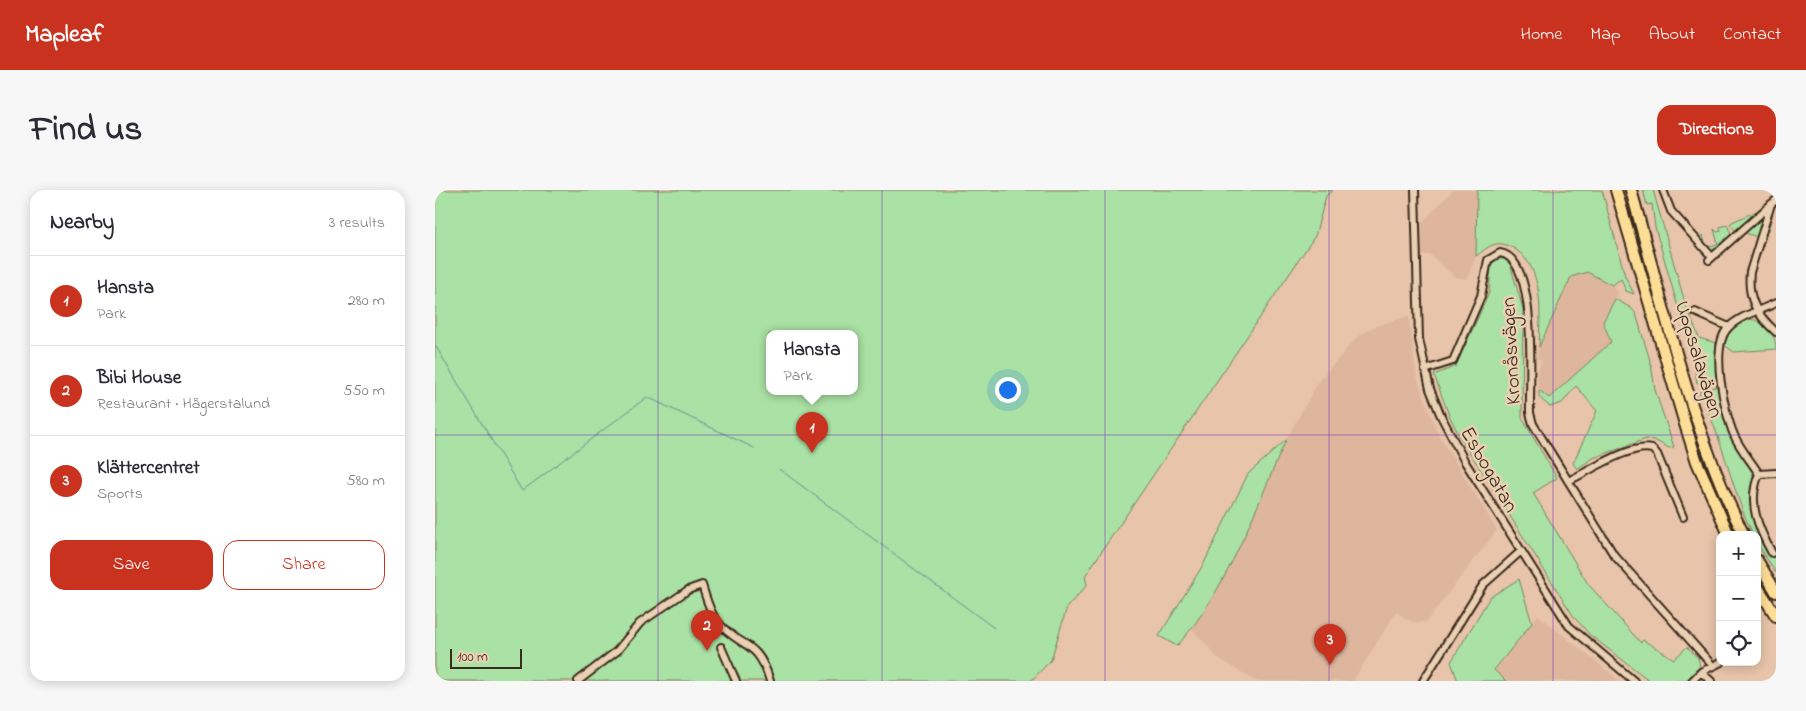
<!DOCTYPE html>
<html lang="en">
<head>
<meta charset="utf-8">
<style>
	:root { --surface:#fff; --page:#f7f7f7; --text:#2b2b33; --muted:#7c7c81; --line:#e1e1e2; --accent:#c8321e }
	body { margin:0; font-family:"Indie Flower",sans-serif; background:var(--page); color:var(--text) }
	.controls { position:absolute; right:15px; bottom:15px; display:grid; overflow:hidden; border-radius:10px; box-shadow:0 2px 12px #0003 }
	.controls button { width:45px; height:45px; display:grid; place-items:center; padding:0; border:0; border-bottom:1px solid var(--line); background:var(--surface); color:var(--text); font:25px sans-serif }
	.scale { position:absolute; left:15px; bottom:12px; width:72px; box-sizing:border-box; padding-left:5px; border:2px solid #3b2a1e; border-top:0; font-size:14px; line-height:18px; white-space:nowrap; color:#3b2a1e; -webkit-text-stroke:4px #ebd1b3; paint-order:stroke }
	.you { position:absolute; left:572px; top:199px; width:18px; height:18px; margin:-12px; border:4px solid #fff; border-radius:50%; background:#1a73e8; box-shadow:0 0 0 8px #1a73e833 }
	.badge { display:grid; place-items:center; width:32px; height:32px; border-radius:50%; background:var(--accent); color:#fff; font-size:16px; font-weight:700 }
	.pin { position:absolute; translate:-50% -41px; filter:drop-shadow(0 1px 2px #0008) }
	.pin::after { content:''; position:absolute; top:26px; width:18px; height:15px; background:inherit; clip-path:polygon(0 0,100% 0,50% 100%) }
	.popup { position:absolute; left:331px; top:140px; width:92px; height:65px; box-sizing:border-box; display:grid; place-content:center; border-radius:10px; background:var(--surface); filter:drop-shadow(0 1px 4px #0005); font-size:16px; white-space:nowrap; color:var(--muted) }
	.popup b { font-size:19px; color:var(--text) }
	.popup::after { content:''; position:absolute; left:50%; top:100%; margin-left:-10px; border:10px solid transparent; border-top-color:var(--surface) }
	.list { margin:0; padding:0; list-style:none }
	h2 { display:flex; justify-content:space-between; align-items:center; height:65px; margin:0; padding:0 20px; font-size:21px }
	h2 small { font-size:16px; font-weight:400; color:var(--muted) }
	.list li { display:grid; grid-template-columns:32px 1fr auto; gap:15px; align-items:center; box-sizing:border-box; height:90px; padding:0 20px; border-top:1px solid var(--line) }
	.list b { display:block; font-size:19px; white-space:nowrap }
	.list p { margin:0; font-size:16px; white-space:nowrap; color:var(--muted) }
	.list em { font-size:16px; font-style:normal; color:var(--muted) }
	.actions { display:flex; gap:10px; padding:15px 20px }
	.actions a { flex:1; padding:11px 0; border:1px solid var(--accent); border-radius:15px; text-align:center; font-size:18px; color:var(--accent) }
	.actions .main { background:var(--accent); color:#fff }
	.icon { flex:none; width:28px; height:28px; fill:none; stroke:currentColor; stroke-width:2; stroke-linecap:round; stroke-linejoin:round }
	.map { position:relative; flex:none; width:1341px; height:491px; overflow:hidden; border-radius:15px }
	header { display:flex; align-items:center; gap:30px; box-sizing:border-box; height:70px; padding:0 25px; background:var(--accent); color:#fff }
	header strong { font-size:24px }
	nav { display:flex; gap:28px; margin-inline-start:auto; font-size:18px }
	.intro { display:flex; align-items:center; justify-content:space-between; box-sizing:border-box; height:120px; padding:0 30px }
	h1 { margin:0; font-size:35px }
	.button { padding:12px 22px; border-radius:15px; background:var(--accent); color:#fff; font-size:18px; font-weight:700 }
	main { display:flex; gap:30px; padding:0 30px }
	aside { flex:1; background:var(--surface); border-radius:15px; box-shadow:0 2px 12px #0003 }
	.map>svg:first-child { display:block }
	.built { fill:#deb69e }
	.green { fill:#aae1a4; stroke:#728661; fill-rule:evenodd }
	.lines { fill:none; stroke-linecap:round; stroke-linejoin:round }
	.stream { stroke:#6a8f98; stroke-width:1 }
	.minor-casing { stroke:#3b2a1e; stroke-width:10 }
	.highway-casing { stroke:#3b2a1e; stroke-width:14 }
	.minor { stroke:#ebd1b3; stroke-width:6 }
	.highway { stroke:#fedd96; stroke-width:10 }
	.grid { fill:none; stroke:#7b2cbf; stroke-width:1; stroke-opacity:0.55 }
	.labels { text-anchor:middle; stroke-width:5; stroke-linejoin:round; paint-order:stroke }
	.street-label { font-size:21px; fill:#3b2a1e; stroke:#ebd1b3 }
</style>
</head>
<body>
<header>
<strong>Mapleaf</strong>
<nav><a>Home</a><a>Map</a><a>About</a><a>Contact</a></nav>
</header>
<div class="intro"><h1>Find us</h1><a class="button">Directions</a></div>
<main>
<aside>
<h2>Nearby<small>3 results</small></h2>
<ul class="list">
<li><span class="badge">1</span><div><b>Hansta</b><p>Park</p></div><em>280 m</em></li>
<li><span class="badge">2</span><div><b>Bibi House</b><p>Restaurant · Hägerstalund</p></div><em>550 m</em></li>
<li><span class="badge">3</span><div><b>Klättercentret</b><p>Sports</p></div><em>580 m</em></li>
</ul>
<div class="actions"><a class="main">Save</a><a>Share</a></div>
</aside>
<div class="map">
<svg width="1341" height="491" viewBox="0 0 1341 491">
	<rect width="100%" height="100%" fill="#e7c4aa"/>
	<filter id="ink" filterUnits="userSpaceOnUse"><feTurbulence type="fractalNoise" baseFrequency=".02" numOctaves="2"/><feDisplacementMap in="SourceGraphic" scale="10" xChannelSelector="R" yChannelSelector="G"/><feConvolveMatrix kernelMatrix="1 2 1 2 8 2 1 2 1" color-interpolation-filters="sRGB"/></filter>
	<g filter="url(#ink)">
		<path class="built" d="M1018,0H1042L1041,66L1032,89L1020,87L996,65H985V35Z
			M1152,82L1177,95L1183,104L1168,132L1177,152L1114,208L1104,200L1102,184L1107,170L1102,168L1104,157L1136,87Z
			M974,126L981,185L1003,244L1062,340L991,432H977L961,422L918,491H820L782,467L757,439L794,376L851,250L883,192L921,148L938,137Z
			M1103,425L1185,491H1071L1059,481Z"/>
		<path class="green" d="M0,0H898L891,6L880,46L650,386L652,395L632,417L616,470L596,491H0ZM334,144H420V202H334Z
			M1042,0H1167L1190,86L1199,104L1191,101L1186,89L1177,95L1152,82L1136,87L1104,157C1105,125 1110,79 1080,59C1075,56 1068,53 1061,54C1054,55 1047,62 1041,66Z
			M1208,0H1218L1250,113L1264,148L1281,153L1280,167L1283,188L1262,193L1259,173L1220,37L1217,14L1212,15Z
			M1324,20L1301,41L1295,34L1297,32Z
			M1328,24L1322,47L1308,42Z
			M1292,35L1296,44L1281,60H1275L1264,50L1268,45L1271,57L1283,54L1279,39L1282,42L1286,41L1285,37Z
			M1062,69H1069L1075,74L1088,119L1087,228L1122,288L1098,303L1153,394L1206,453L1208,450L1239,469L1252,457L1263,468L1265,476L1251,491H1215L1155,445L1139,427L1025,247L1014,225L999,185L1021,176L1054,103L1056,75Z
			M1180,109L1196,118L1201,124L1216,174L1220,200L1239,257L1234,258L1219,250L1211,249L1158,268L1142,279L1138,273L1162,221L1141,196L1127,213L1115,217L1104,207V200L1114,208L1176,152L1168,132Z
			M1315,129C1330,131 1341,144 1341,159L1299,162L1289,155C1289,139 1301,133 1315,129Z
			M1283,196L1297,250L1318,282L1316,316L1327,348L1341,371V383L1323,355L1322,345H1318C1296,299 1288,247 1264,202Z
			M851,250C820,319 793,399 742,456L724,446L768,375L813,284Z
			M1084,389L1097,433L1059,480L1071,491H1023L1016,472L1055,407Z"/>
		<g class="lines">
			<path class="stream" d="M0,155L87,301L212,207L319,258
				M344,279L559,438"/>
			<defs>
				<path id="minor" d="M980,0L984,149L995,199L1006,226L1030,272L1134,436L1199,491
					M1228,0L1236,21L1277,67
					M1336,14L1315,82C1312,109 1322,125 1341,142
					M1274,70L1341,10
					M1260,122L1294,137
					M990,180L1018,171L1046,106L1053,70L1065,63C1104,68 1094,192 1095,223L1098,234L1179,365L1278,476
					M1324,284L1341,283
					M1133,291C1153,282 1196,253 1217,259L1222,264L1248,327
					M1337,363C1323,338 1312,312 1324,284C1316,271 1305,259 1299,245C1289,222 1275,157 1293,138C1304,126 1326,120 1341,113
					M286,457L301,491
					M1266,482L1276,491
					M143,491L182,461L205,433L253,400L267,395C271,407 274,421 282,431C304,459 322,447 335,491
					M988,491L1048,395L1085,362
					M1257,491L1266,482L1286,472"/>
				<path id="highway" d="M1181,0L1250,234L1262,272L1294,345
					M1196,0C1228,113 1256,240 1309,345
					M1322,370L1341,402
					M1322,396L1341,426"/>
			</defs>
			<use href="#minor" class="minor-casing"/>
			<use href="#highway" class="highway-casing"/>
			<use href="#minor" class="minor"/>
			<use href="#highway" class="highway"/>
		</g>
	</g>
	<path class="grid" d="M223,0V491M447,0V491M670,0V491M894,0V491M1118,0V491M0,245H1341"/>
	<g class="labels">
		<g class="street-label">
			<text transform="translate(1075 161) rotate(-93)" y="7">Kronåsvägen</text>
			<text transform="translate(1265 169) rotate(73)" y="7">Uppsalavägen</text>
			<text transform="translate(1055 279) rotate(60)" y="7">Esbogatan</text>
		</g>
	</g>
</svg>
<div class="controls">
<button>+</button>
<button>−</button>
<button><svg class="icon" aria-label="locate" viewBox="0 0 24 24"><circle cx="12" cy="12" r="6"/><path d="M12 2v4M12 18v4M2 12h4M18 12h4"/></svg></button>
</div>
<div class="scale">100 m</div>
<div class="you"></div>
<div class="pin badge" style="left:377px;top:263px">1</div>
<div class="popup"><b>Hansta</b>Park</div>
<div class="pin badge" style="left:272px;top:461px">2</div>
<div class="pin badge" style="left:895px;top:475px">3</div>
</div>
</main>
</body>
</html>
